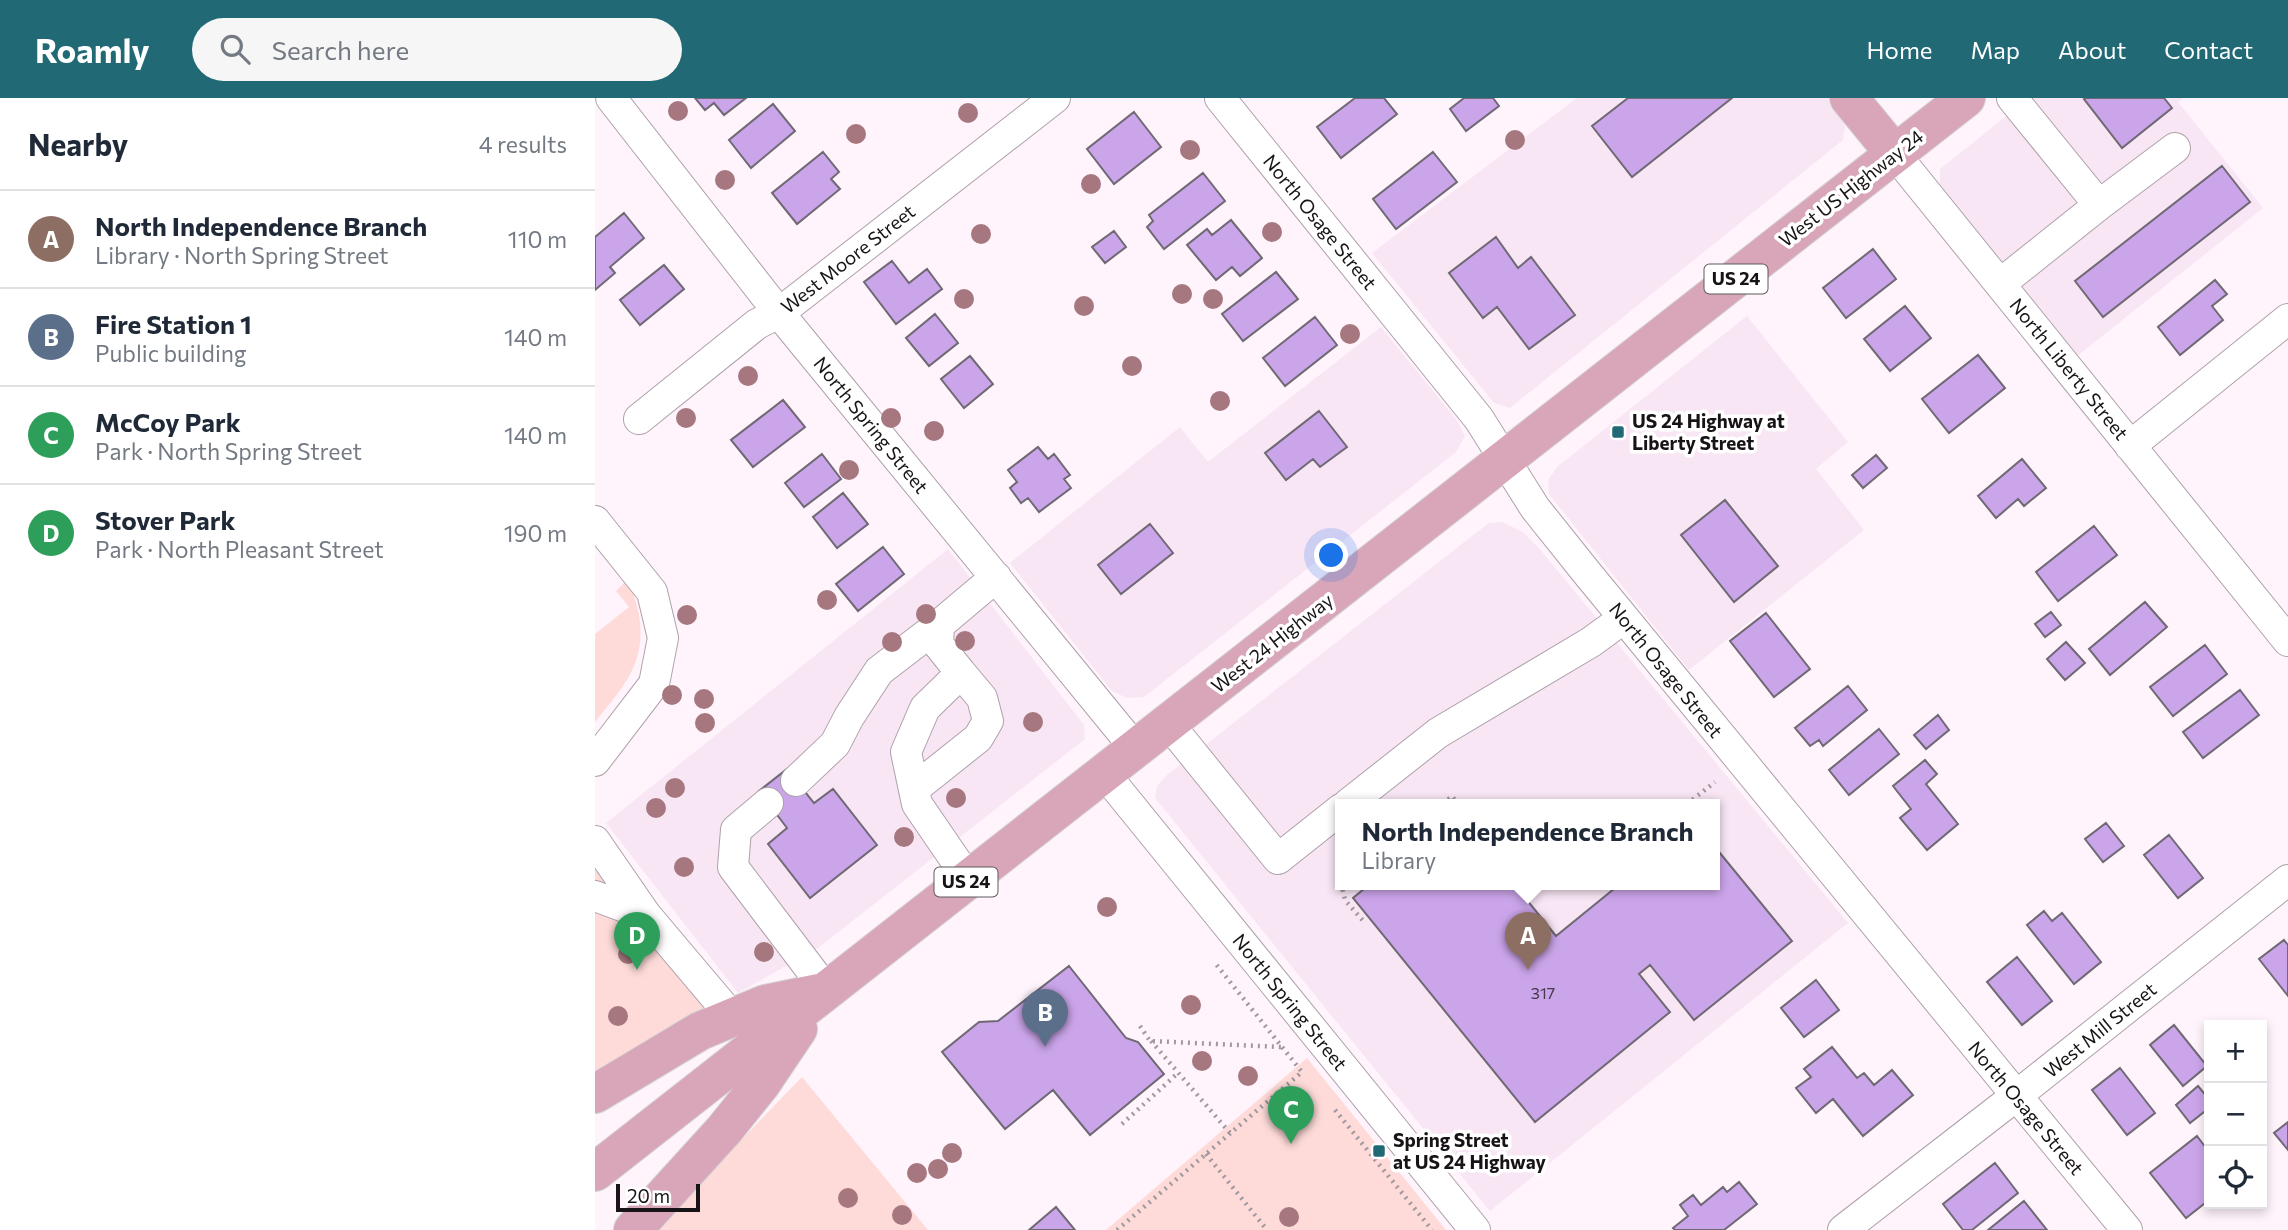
<!DOCTYPE html>
<html lang="en">
<head>
<meta charset="utf-8">
<style>
	:root { --surface:#fff; --page:#f6f6f7; --text:#1f2937; --muted:#747a83; --line:#e0e1e3; --accent:#206975 }
	body { margin:0; font-family:Commissioner,sans-serif; background:var(--page); color:var(--text) }
	.controls { position:absolute; right:21px; bottom:21px; display:grid; overflow:hidden; border-radius:0px; box-shadow:0 4px 10px #0003 }
	.controls button { width:63px; height:63px; display:grid; place-items:center; padding:0; border:0; border-bottom:2px solid var(--line); background:var(--surface); color:var(--text); font:35px sans-serif }
	.scale { position:absolute; left:21px; bottom:18px; width:84px; box-sizing:border-box; padding-left:7px; border:4px solid #171316; border-top:0; font-size:19px; line-height:24px; white-space:nowrap; color:#171316; -webkit-text-stroke:5px #fff; paint-order:stroke }
	.you { position:absolute; left:737px; top:458px; width:24px; height:24px; margin:-18px; border:5px solid #fff; border-radius:50%; background:#1a73e8; box-shadow:0 0 0 10px #1a73e833 }
	.badge { display:grid; place-items:center; width:46px; height:46px; border-radius:50%; background:var(--accent); color:#fff; font-size:23px; font-weight:700 }
	.pin { position:absolute; translate:-50% -58px; filter:drop-shadow(0 2px 4px #0008) }
	.pin::after { content:''; position:absolute; top:37px; width:24px; height:21px; background:inherit; clip-path:polygon(0 0,100% 0,50% 100%) }
	.popup { position:absolute; left:740px; top:701px; width:385px; height:91px; box-sizing:border-box; display:grid; place-content:center; border-radius:0px; background:var(--surface); filter:drop-shadow(0 2px 5px #0005); font-size:23px; white-space:nowrap; color:var(--muted) }
	.popup b { font-size:26px; color:var(--text) }
	.popup::after { content:''; position:absolute; left:50%; top:100%; margin-left:-14px; border:14px solid transparent; border-top-color:var(--surface) }
	.list { margin:0; padding:0; list-style:none }
	h2 { display:flex; justify-content:space-between; align-items:center; height:91px; margin:0; padding:0 28px; font-size:30px }
	h2 small { font-size:23px; font-weight:400; color:var(--muted) }
	.list li { display:grid; grid-template-columns:46px 1fr auto; gap:21px; align-items:center; box-sizing:border-box; height:98px; padding:0 28px; border-top:2px solid var(--line) }
	.list b { display:block; font-size:26px; white-space:nowrap }
	.list p { margin:0; font-size:23px; white-space:nowrap; color:var(--muted) }
	.list em { font-size:23px; font-style:normal; color:var(--muted) }
	.icon { flex:none; width:38px; height:38px; fill:none; stroke:currentColor; stroke-width:2; stroke-linecap:round; stroke-linejoin:round }
	.map { position:relative; flex:none; width:1693px; height:1132px; overflow:hidden }
	header { display:flex; align-items:center; gap:42px; box-sizing:border-box; height:98px; padding:0 35px; background:var(--accent); color:#fff }
	header strong { font-size:33px }
	nav { display:flex; gap:38px; margin-inline-start:auto; font-size:24px }
	.search { width:490px; height:63px; background:var(--page); display:flex; align-items:center; gap:18px; box-sizing:border-box; padding:0 24px; border-radius:38px; color:var(--muted); font-size:26px }
	main { display:flex }
	aside { flex:1; background:var(--surface) }
	.map>svg:first-child { display:block }
	.built { fill:#f9e6f5; fill-rule:evenodd }
	.green { fill:#fedbd9 }
	.building { fill:#cba5ea; stroke:#6f6974; stroke-width:2 }
	.lines { fill:none; stroke-linecap:round; stroke-linejoin:round }
	.minor-casing { stroke:#ada1aa; stroke-width:32 }
	.major-casing { stroke:#d5d5d5; stroke-width:40 }
	.path { stroke:#a0989e; stroke-width:4.5; stroke-dasharray:2 5; stroke-linecap:butt }
	.minor { stroke:#fff; stroke-width:30 }
	.major { stroke:#d9a5b8; stroke-width:38 }
	.tree { fill:#a6777e }
	.poi-dot { fill:#206975; stroke:#fff; stroke-width:2.5 }
	.labels { text-anchor:middle; stroke-width:7; stroke-linejoin:round; paint-order:stroke }
	.number-label { font-size:16px; fill:#44384b }
	.shield { fill:#fff; stroke:#5d5a5c; stroke-width:2 }
	.shield-label { font-size:18px; font-weight:bold; fill:#171316 }
	.street-label { font-size:19px; fill:#171316; stroke:#fff }
	.poi-label { font-size:19px; font-weight:bold; fill:#171316; stroke:#fff; text-anchor:start }
</style>
</head>
<body>
<header>
<strong>Roamly</strong>
<div class="search"><svg class="icon" aria-label="search" viewBox="0 0 24 24"><circle cx="10" cy="10" r="6"/><path d="M15 15l6 6"/></svg>Search here</div>
<nav><a>Home</a><a>Map</a><a>About</a><a>Contact</a></nav>
</header>
<main>
<aside>
<h2>Nearby<small>4 results</small></h2>
<ul class="list">
<li><span class="badge" style="background:#8d6e63">A</span><div><b>North Independence Branch</b><p>Library · North Spring Street</p></div><em>110 m</em></li>
<li><span class="badge" style="background:#5c6f8a">B</span><div><b>Fire Station 1</b><p>Public building</p></div><em>140 m</em></li>
<li><span class="badge" style="background:#2e9e5b">C</span><div><b>McCoy Park</b><p>Park · North Spring Street</p></div><em>140 m</em></li>
<li><span class="badge" style="background:#2e9e5b">D</span><div><b>Stover Park</b><p>Park · North Pleasant Street</p></div><em>190 m</em></li>
</ul>
</aside>
<div class="map">
<svg width="1693" height="1132" viewBox="0 0 1693 1132">
	<rect width="100%" height="100%" fill="#fff3fc"/>
	<path class="built" d="M982,0H1234L1250,28L1248,42L915,310L899,305L777,155Z
		M1434,0H1588L1583,4L1668,110L1481,259L1345,87V71Z
		M1152,218L1253,344L1221,371L1269,432L1094,572L954,396L953,382L962,369Z
		M786,229L861,321L870,338L861,354L549,599L532,600L517,593L415,465L585,329L613,364Z
		M907,424L928,434L943,449L1253,825L895,1113L560,700L562,688L572,677L886,431L894,425ZM746,706H1120V786H746Z
		M353,451L489,627L490,641L223,850L143,895L11,725Z"/>
	<path class="green" d="M29,485L33,486C39,496 42,506 44,517C52,565 28,589 0,624V536L34,509L21,493Z
		M0,756L108,907V912L0,977Z
		M712,960L851,1132H511Z
		M207,979L333,1132H65L82,1113L85,1105Z"/>
	<path class="building" d="M100,0H151L129,17L119,5L110,12Z
		M760,0H789L802,16L746,60L722,29Z
		M869,0H898L904,8L871,33L855,11Z
		M1033,0H1137L1037,79L997,28Z
		M1491,0H1569L1577,10L1527,50L1489,1Z
		M178,6L200,33L156,70L134,42Z
		M539,14L566,49L519,86L492,51Z
		M228,54L244,74L236,81L245,91L202,126L177,95Z
		M838,54L862,84L801,131L778,101Z
		M1627,68L1655,104L1508,219L1480,183Z
		M608,75L630,103L569,151L552,129L558,123L554,117Z
		M29,115L49,140L15,169L20,175L0,192V139Z
		M636,122L667,160L645,178L637,169L621,182L592,147L612,131L617,137Z
		M519,133L531,149L510,165L497,149Z
		M901,139L923,170L936,159L980,217L934,251L902,209L888,220L854,175Z
		M1278,151L1301,181L1251,220L1228,190Z
		M297,163L314,185L332,171L347,191L301,226L269,184Z
		M69,167L89,191L45,227L25,202Z
		M681,174L703,201L648,243L627,216Z
		M1620,182L1632,196L1617,208L1628,222L1585,257L1563,229Z
		M1310,208L1336,240L1295,273L1269,241Z
		M340,216L363,245L334,268L311,240Z
		M720,219L742,247L690,288L668,260Z
		M1383,257L1410,290L1354,335L1327,301Z
		M375,258L398,286L369,310L346,281Z
		M188,302L210,329L158,369L136,342Z
		M724,313L752,349L725,369L718,361L691,382L670,355Z
		M443,349L453,361L459,356L475,377L469,381L476,390L444,414L433,400L426,405L415,390L422,384L413,372Z
		M227,356L246,381L209,409L190,385Z
		M1281,357L1292,370L1268,390L1257,377Z
		M1427,361L1451,390L1429,408L1423,401L1401,420L1383,398Z
		M248,395L273,426L242,450L218,419Z
		M1130,402L1183,468L1139,504L1086,437Z
		M555,426L578,455L526,496L503,467Z
		M1499,428L1522,457L1463,503L1441,474Z
		M288,449L309,476L263,513L241,486Z
		M1550,504L1572,529L1515,577L1494,551Z
		M1456,514L1466,527L1450,539L1440,526Z
		M1171,515L1215,571L1179,599L1135,543Z
		M1471,544L1490,565L1470,582L1452,561Z
		M1610,547L1632,576L1578,618L1555,589Z
		M1253,588L1272,612L1228,648L1224,642L1215,648L1200,630Z
		M1645,592L1664,617L1608,660L1588,634Z
		M1343,617L1354,632L1331,651L1319,637Z
		M1284,631L1304,656L1254,697L1234,672Z
		M1330,662L1342,676L1331,686L1363,726L1332,752L1305,720L1316,711L1298,688Z
		M192,671L219,705L238,691L282,747L215,800L173,746L192,730L164,693Z
		M1511,725L1529,748L1508,764L1490,741Z
		M1574,737L1608,780L1583,800L1549,757Z
		M1120,749L1197,843L1099,922L1055,867L1044,876L1075,914L940,1024L758,800L775,786H919L961,838L1025,786H1120Z
		M1449,813L1457,823L1467,815L1506,864L1479,886L1432,827Z
		M1689,842L1693,847V898L1664,861Z
		M1422,859L1457,903L1427,927L1392,884Z
		M474,868L531,940L543,944L569,976L495,1037L458,992L410,1031L347,954L384,924L403,923Z
		M1221,882L1244,912L1209,939L1186,910Z
		M1579,927L1612,968L1588,988L1555,947Z
		M1237,949L1262,980L1269,975L1279,987L1297,972L1318,997L1268,1038L1238,1001L1221,1015L1201,990L1216,979L1209,971Z
		M1525,970L1560,1015L1532,1037L1497,992Z
		M1603,988L1614,1001V1010L1595,1025L1581,1007Z
		M1693,1024V1052L1679,1035Z
		M1602,1038L1614,1054V1102L1591,1120L1555,1075Z
		M1400,1065L1423,1095L1377,1132H1368L1348,1106Z
		M1144,1084L1162,1106L1129,1132H1080L1078,1130L1093,1118L1085,1107L1098,1097L1106,1107L1128,1089L1132,1094Z
		M1429,1103L1452,1132H1393Z
		M461,1109L480,1132H434Z"/>
	<g class="lines">
		<defs>
			<path id="minor" d="M16,0L184,215L540,650
				M625,0L884,321L940,410L992,475L1532,1132
				M1417,0L1504,107
				M1299,55L1693,543
				M1405,186L1504,107L1580,50
				M44,321L162,226L184,215L460,0
				M1535,348L1693,221
				M0,423L57,494L68,540L59,586L0,663
				M573,625L683,761L746,711
				M509,675L880,1132
				M201,683L240,646L254,619L284,573L344,527
				M319,691L383,640L393,623L387,600L366,575
				M173,705L141,732L138,769L232,893
				M753,706L843,635L996,544L1029,520
				M0,743L51,817L138,920
				M374,782L322,706L311,654L330,610L366,575L343,546L344,527L401,479
				M0,798L51,817
				M1248,1132L1421,998L1693,782"/>
			<path id="major" d="M1254,0L1299,55
				M0,996L105,933L170,906L223,895
				M0,1074L1371,0
				M38,1132L129,1032L166,986L203,931"/>
		</defs>
		<use href="#minor" class="minor-casing"/>
		<use href="#major" class="major-casing"/>
		<path class="path" d="M848,706L857,698L863,706
			M1092,706L1120,684
			M746,785L750,802L770,825
			M929,786L935,789H975L985,786
			M545,928L555,943L686,949
			M556,943L635,1035
			M740,1012L837,1132
			M527,1026L583,975
			M611,1056L672,1132
			M522,1132L707,974L620,865"/>
		<use href="#minor" class="minor"/>
		<use href="#major" class="major"/>
	</g>
	<g class="tree">
		<circle cx="83" cy="13" r="10"/>
		<circle cx="373" cy="15" r="10"/>
		<circle cx="261" cy="36" r="10"/>
		<circle cx="920" cy="42" r="10"/>
		<circle cx="595" cy="52" r="10"/>
		<circle cx="130" cy="82" r="10"/>
		<circle cx="496" cy="86" r="10"/>
		<circle cx="677" cy="134" r="10"/>
		<circle cx="386" cy="136" r="10"/>
		<circle cx="587" cy="196" r="10"/>
		<circle cx="369" cy="201" r="10"/>
		<circle cx="618" cy="201" r="10"/>
		<circle cx="489" cy="208" r="10"/>
		<circle cx="755" cy="236" r="10"/>
		<circle cx="537" cy="268" r="10"/>
		<circle cx="153" cy="278" r="10"/>
		<circle cx="625" cy="303" r="10"/>
		<circle cx="91" cy="320" r="10"/>
		<circle cx="296" cy="320" r="10"/>
		<circle cx="339" cy="333" r="10"/>
		<circle cx="254" cy="372" r="10"/>
		<circle cx="232" cy="502" r="10"/>
		<circle cx="331" cy="516" r="10"/>
		<circle cx="92" cy="517" r="10"/>
		<circle cx="370" cy="543" r="10"/>
		<circle cx="297" cy="544" r="10"/>
		<circle cx="77" cy="597" r="10"/>
		<circle cx="109" cy="601" r="10"/>
		<circle cx="438" cy="624" r="10"/>
		<circle cx="110" cy="625" r="10"/>
		<circle cx="80" cy="690" r="10"/>
		<circle cx="361" cy="700" r="10"/>
		<circle cx="61" cy="710" r="10"/>
		<circle cx="309" cy="739" r="10"/>
		<circle cx="89" cy="769" r="10"/>
		<circle cx="512" cy="809" r="10"/>
		<circle cx="169" cy="854" r="10"/>
		<circle cx="33" cy="856" r="10"/>
		<circle cx="596" cy="907" r="10"/>
		<circle cx="23" cy="918" r="10"/>
		<circle cx="607" cy="963" r="10"/>
		<circle cx="653" cy="978" r="10"/>
		<circle cx="357" cy="1055" r="10"/>
		<circle cx="343" cy="1071" r="10"/>
		<circle cx="322" cy="1075" r="10"/>
		<circle cx="253" cy="1100" r="10"/>
		<circle cx="307" cy="1117" r="10"/>
		<circle cx="694" cy="1119" r="10"/>
	</g>
	<g class="poi-dot">
		<rect x="1016" y="327" width="14" height="14" rx="3.5"/>
		<rect x="777" y="1046" width="14" height="14" rx="3.5"/>
	</g>
	<g class="labels">
		<g class="number-label">
			<text x="948" y="901">317</text>
		</g>
		<g class="shield">
			<rect x="1109.5" y="166.5" width="63" height="29" rx="5"/>
			<rect x="339.5" y="769.5" width="63" height="29" rx="5"/>
		</g>
		<g class="shield-label">
			<text x="1141" y="187">US 24</text>
			<text x="371" y="790">US 24</text>
		</g>
		<g class="street-label">
			<text transform="translate(1256 90) rotate(-38)" y="7">West US Highway 24</text>
			<text transform="translate(725 124) rotate(51)" y="7">North Osage Street</text>
			<text transform="translate(253 161) rotate(-38)" y="7">West Moore Street</text>
			<text transform="translate(1474 271) rotate(51)" y="7">North Liberty Street</text>
			<text transform="translate(276 327) rotate(51)" y="7">North Spring Street</text>
			<text transform="translate(677 545) rotate(-38)" y="7">West 24 Highway</text>
			<text transform="translate(1071 572) rotate(51)" y="7">North Osage Street</text>
			<text transform="translate(695 904) rotate(51)" y="7">North Spring Street</text>
			<text transform="translate(1505 932) rotate(-39)" y="7">West Mill Street</text>
			<text transform="translate(1431 1010) rotate(50)" y="7">North Osage Street</text>
		</g>
		<g class="poi-label">
			<text x="1037" y="330">US 24 Highway at<tspan x="1037" dy="22">Liberty Street</tspan></text>
			<text x="798" y="1049">Spring Street<tspan x="798" dy="22">at US 24 Highway</tspan></text>
		</g>
	</g>
</svg>
<div class="controls">
<button>+</button>
<button>−</button>
<button><svg class="icon" aria-label="locate" viewBox="0 0 24 24"><circle cx="12" cy="12" r="6"/><path d="M12 2v4M12 18v4M2 12h4M18 12h4"/></svg></button>
</div>
<div class="scale">20 m</div>
<div class="you"></div>
<div class="pin badge" style="left:933px;top:872px;background:#8d6e63">A</div>
<div class="popup"><b>North Independence Branch</b>Library</div>
<div class="pin badge" style="left:450px;top:949px;background:#5c6f8a">B</div>
<div class="pin badge" style="left:696px;top:1046px;background:#2e9e5b">C</div>
<div class="pin badge" style="left:42px;top:872px;background:#2e9e5b">D</div>
</div>
</main>
</body>
</html>
